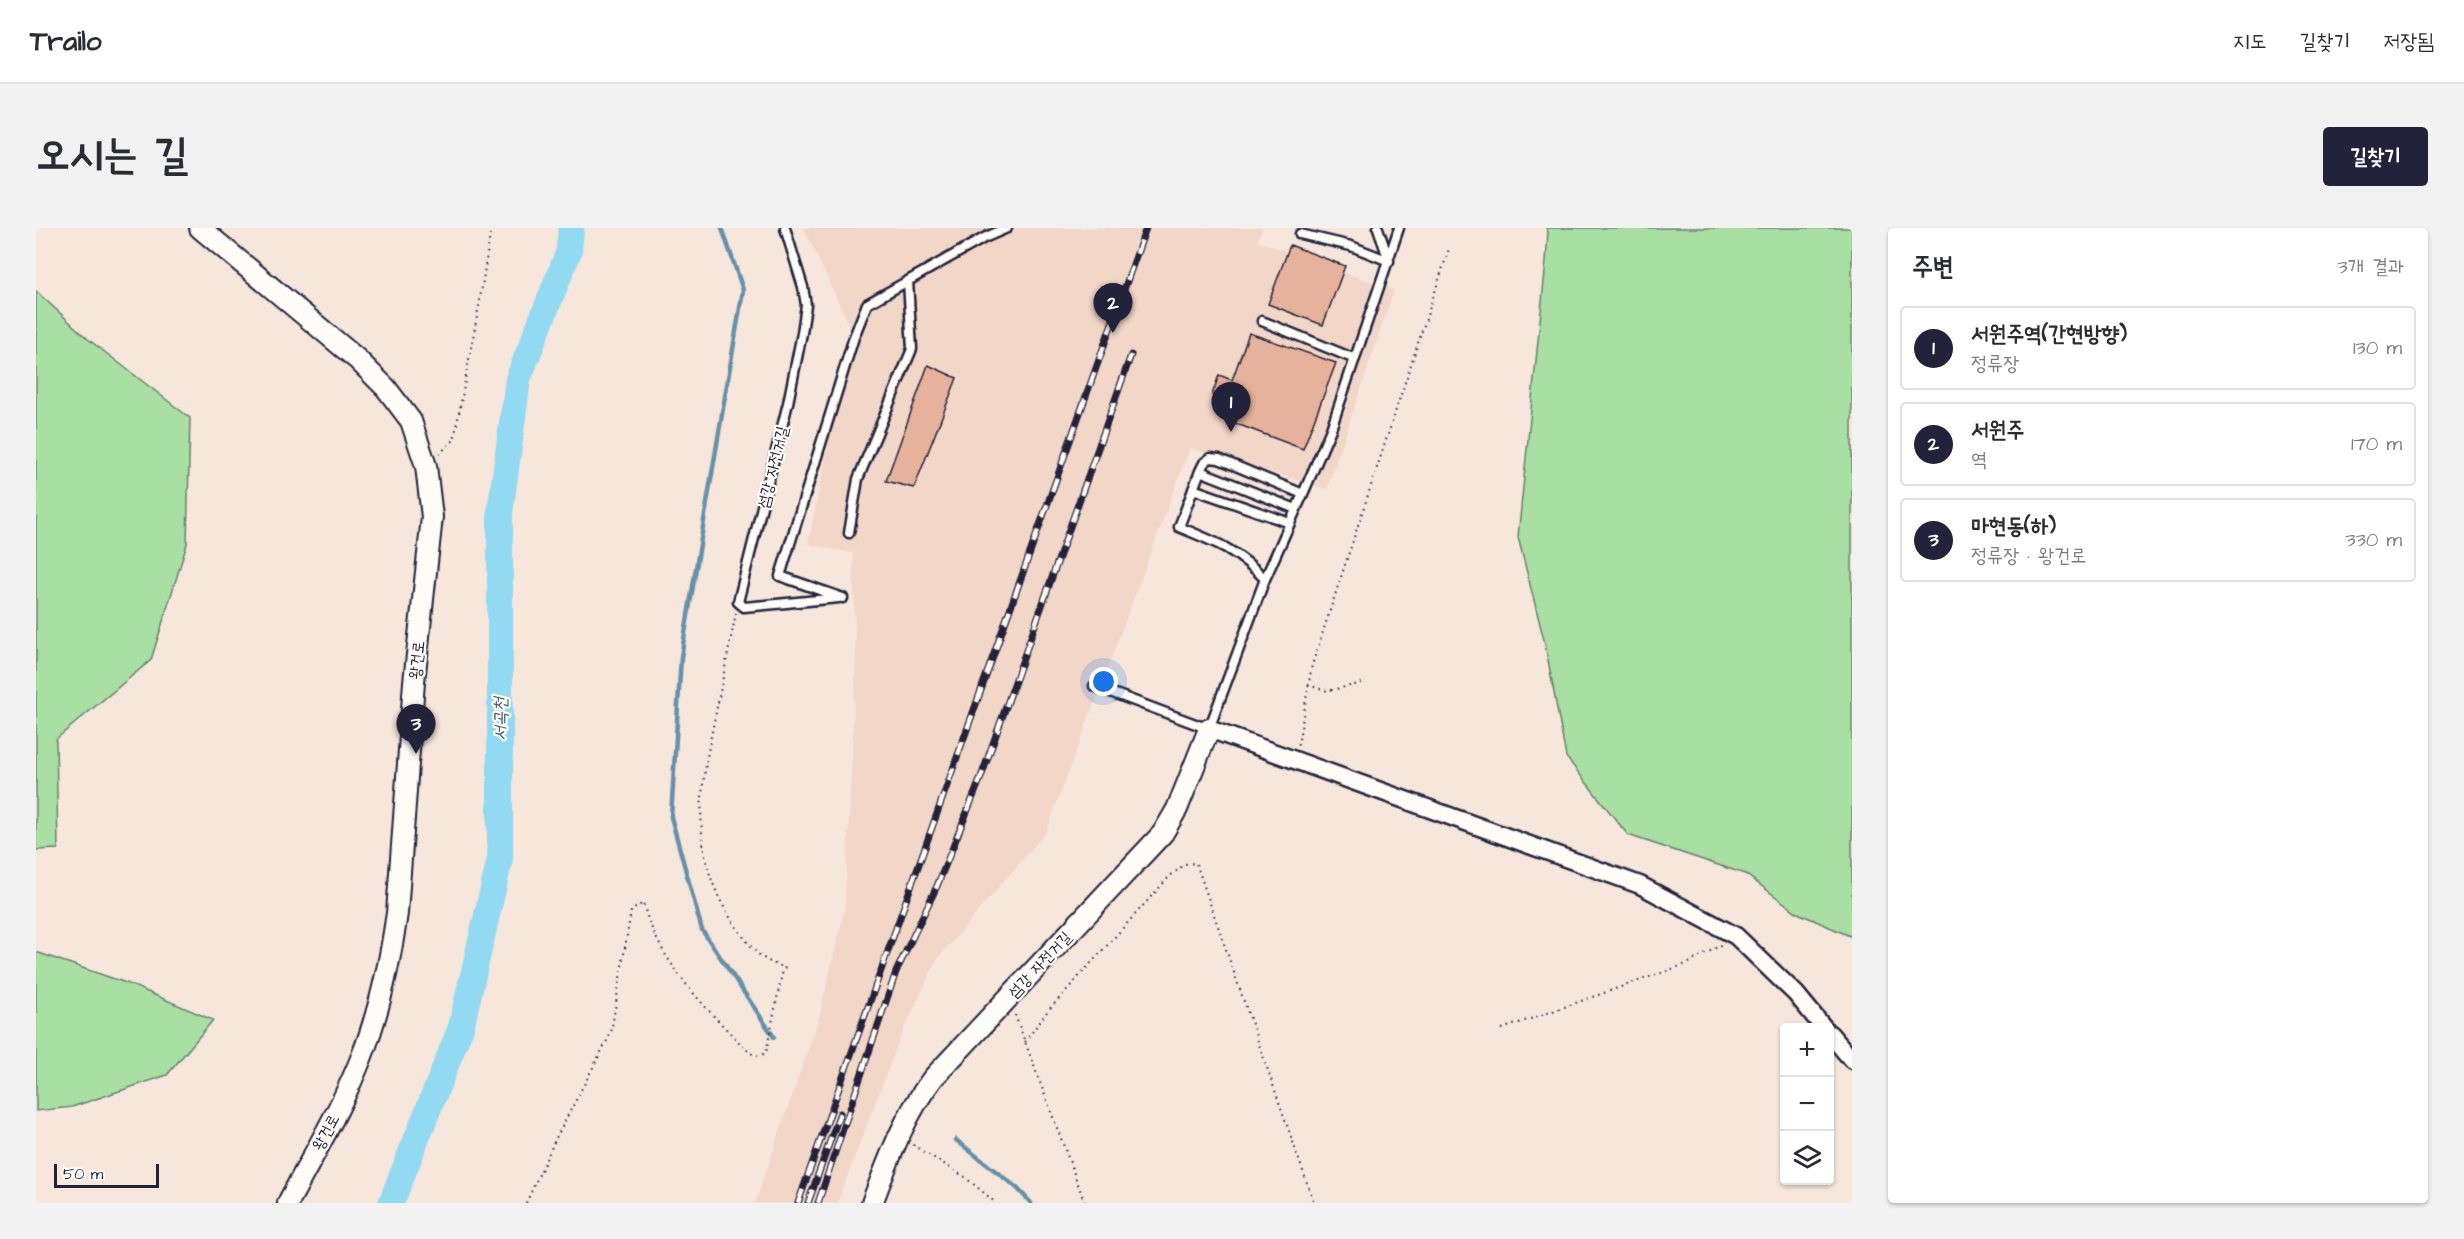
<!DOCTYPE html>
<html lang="ko">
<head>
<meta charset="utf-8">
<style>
	:root { --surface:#fff; --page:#f2f2f3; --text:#2b2b33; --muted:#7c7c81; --line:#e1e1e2; --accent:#22223b }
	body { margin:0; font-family:"Architects Daughter","Poor Story",sans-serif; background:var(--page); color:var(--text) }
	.controls { position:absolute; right:18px; bottom:18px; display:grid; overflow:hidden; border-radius:6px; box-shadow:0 2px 4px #0004 }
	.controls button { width:54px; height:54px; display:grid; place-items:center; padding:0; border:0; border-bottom:2px solid var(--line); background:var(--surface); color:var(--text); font:30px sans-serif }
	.scale { position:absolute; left:18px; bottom:15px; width:105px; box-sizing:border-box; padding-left:6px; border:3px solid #22223b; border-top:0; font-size:16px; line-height:21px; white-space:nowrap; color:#22223b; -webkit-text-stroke:4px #fdfcf7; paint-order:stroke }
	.you { position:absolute; left:1068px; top:454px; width:21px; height:21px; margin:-15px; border:4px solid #fff; border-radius:50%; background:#1a73e8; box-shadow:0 0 0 9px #1a73e833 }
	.badge { display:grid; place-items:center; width:39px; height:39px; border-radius:50%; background:var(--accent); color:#fff; font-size:20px; font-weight:700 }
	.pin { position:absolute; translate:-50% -50px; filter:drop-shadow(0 2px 3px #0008) }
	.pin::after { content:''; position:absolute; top:32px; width:21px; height:18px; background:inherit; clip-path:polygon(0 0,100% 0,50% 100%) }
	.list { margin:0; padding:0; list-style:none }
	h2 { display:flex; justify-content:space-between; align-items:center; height:78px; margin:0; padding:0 24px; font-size:26px }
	h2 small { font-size:20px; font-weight:400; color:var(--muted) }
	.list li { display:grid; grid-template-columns:39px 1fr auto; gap:18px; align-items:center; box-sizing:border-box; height:84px; margin:0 12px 12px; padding:0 12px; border:2px solid var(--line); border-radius:6px }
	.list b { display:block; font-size:22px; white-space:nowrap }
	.list p { margin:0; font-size:20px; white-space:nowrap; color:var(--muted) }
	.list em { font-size:20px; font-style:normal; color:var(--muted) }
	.icon { flex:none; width:33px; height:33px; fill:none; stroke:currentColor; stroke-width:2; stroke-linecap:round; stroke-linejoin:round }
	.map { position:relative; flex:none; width:1816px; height:975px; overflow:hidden; border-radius:6px }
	header { display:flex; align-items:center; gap:36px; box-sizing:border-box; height:84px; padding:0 30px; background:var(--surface); border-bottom:2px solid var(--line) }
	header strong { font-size:28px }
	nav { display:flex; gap:33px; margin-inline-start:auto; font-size:21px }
	.intro { display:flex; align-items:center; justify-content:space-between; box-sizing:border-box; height:144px; padding:0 36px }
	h1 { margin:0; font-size:42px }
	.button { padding:15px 27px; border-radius:6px; background:var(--accent); color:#fff; font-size:21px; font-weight:700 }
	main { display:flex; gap:36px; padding:0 36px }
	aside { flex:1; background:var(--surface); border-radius:6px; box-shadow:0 2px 4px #0004 }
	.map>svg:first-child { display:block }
	.built { fill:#f2d6c8 }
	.green { fill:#a9dfa3; stroke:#66806f; stroke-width:1.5 }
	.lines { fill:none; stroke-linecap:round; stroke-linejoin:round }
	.stream { stroke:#6590a9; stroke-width:4.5 }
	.river { stroke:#91daf2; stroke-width:26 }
	.building { fill:#e7b29b; stroke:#22223b; stroke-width:1.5 }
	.service-casing { stroke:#22223b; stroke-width:13 }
	.minor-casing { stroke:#22223b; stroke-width:21 }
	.tertiary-casing { stroke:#22223b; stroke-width:24 }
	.path { stroke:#22223b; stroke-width:2; stroke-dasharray:1.5 4.5; stroke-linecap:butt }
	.service { stroke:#fdfcf7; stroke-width:8 }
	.minor { stroke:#fdfcf7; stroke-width:16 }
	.tertiary { stroke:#fdfcf7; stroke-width:20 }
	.rail-casing { stroke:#22223b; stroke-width:7 }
	.rail { stroke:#fdfcf7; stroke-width:4.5; stroke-dasharray:14; stroke-linecap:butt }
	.labels { text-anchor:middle; stroke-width:4.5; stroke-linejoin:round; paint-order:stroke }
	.street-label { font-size:16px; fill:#22223b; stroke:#fdfcf7 }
	.water-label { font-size:18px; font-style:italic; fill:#435972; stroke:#fdfcf7 }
</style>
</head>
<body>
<header>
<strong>Trailo</strong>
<nav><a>지도</a><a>길찾기</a><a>저장됨</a></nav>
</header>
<div class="intro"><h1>오시는 길</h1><a class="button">길찾기</a></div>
<main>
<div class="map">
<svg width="1816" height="975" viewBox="0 0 1816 975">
	<rect width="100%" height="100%" fill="#f6e6db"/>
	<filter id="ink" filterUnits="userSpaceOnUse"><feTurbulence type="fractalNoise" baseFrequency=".0167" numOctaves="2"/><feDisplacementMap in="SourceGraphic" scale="12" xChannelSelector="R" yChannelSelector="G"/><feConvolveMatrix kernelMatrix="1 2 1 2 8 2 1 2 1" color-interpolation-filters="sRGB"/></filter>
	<g filter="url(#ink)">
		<path class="built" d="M768,0H1227L1221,13L1358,62L1291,261L1154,220L1010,604L901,731L864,810L801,975H719L783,790L809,680L820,434L817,325L772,316L816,103Z"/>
		<path class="green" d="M1510,0H1816V709L1762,685L1709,646L1592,607L1530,529L1509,416L1482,309L1510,34L1512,4Z
			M0,63L52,111L154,190L151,316L115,432L20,511L22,621L0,622Z
			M0,724L93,756L177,792L131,847L36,879L0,883Z"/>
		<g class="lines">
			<path class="stream" d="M686,0L707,62L645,429L635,589L666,702L738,809
				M920,912L981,960L995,975"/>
			<path class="river" d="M355,975L425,799L464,631V285L482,151L533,23L535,0"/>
		</g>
		<path class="building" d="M1254,17L1309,38L1287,97L1232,76Z
			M1213,105L1300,135L1267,221L1193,193L1199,175L1176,167L1183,147L1196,152Z
			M892,137L921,150L878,260L850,253Z"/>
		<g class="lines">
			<defs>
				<path id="service" d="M749,0L767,59L770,77L766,105L752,175L702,374L708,379L803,370
					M1342,0L1353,33
					M1264,6L1315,18L1353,33
					M1226,93L1319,131
					M1174,230L1183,231L1267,266L1229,351C1201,322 1180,314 1143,299L1164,243L1168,235Z
					M1164,243L1260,281
					M1157,261L1254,295
					M1267,266L1295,201L1363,0
					M813,305L822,251L876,121L872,53
					M807,370L744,348L818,109L831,76L948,10L971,0
					M1058,458L1173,501L1229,351"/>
				<path id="minor" d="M1173,501L1604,657L1700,708L1760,766L1788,800
					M1794,806L1816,832"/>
				<path id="tertiary" d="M164,0L321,131L350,160L375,193L390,238L396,289L378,454L361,685C354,734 344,782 326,828C306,879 277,927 252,975
					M836,975C853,931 868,888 897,850L1127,605L1141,581L1173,501"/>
			</defs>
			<use href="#service" class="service-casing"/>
			<use href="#minor" class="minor-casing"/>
			<use href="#tertiary" class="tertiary-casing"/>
			<path class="path" d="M403,226L418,212L444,72L455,0
				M1272,457L1291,463L1327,455
				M1262,517L1276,437L1413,21
				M979,787L1049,975
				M1466,801L1653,735L1685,717
				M989,814L1010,785L1133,649L1149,636L1160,635L1278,975
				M877,917L929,949L960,975
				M490,975L519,912L575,805L595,683L607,675C623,735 671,782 714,825L723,828L730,825L746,746L749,739C724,734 713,717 699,697C652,628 663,565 679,489C686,454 693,420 700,385"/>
			<use href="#service" class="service"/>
			<use href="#minor" class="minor"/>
			<use href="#tertiary" class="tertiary"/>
			<defs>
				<path id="rail" d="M762,975L1110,0
					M772,975L804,885
					M782,975L860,744L901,658L944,552L1095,127"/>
			</defs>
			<use href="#rail" class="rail-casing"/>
			<use href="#rail" class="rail"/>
		</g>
	</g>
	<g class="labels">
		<g class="street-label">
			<text transform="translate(736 239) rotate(-76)" y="6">섬강 자전거길</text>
			<text transform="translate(380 432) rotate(-84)" y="6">왕건로</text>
			<text transform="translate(1003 736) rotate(-47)" y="6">섬강 자전거길</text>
			<text transform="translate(289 904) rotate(-62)" y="6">왕건로</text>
		</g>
		<g class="water-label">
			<text transform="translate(464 491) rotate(-90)" y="6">서곡천</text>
		</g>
	</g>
</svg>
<div class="controls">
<button>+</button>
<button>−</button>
<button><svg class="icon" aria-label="layers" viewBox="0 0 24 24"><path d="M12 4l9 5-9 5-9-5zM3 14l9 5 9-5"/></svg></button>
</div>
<div class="scale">50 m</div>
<div class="you"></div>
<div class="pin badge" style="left:1195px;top:204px">1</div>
<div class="pin badge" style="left:1077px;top:105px">2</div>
<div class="pin badge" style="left:380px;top:526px">3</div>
</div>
<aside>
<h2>주변<small>3개 결과</small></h2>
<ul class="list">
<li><span class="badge">1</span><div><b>서원주역(간현방향)</b><p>정류장</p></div><em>130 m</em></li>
<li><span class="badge">2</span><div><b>서원주</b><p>역</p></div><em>170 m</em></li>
<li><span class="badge">3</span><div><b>마현동(하)</b><p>정류장 · 왕건로</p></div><em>330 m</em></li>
</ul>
</aside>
</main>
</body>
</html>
